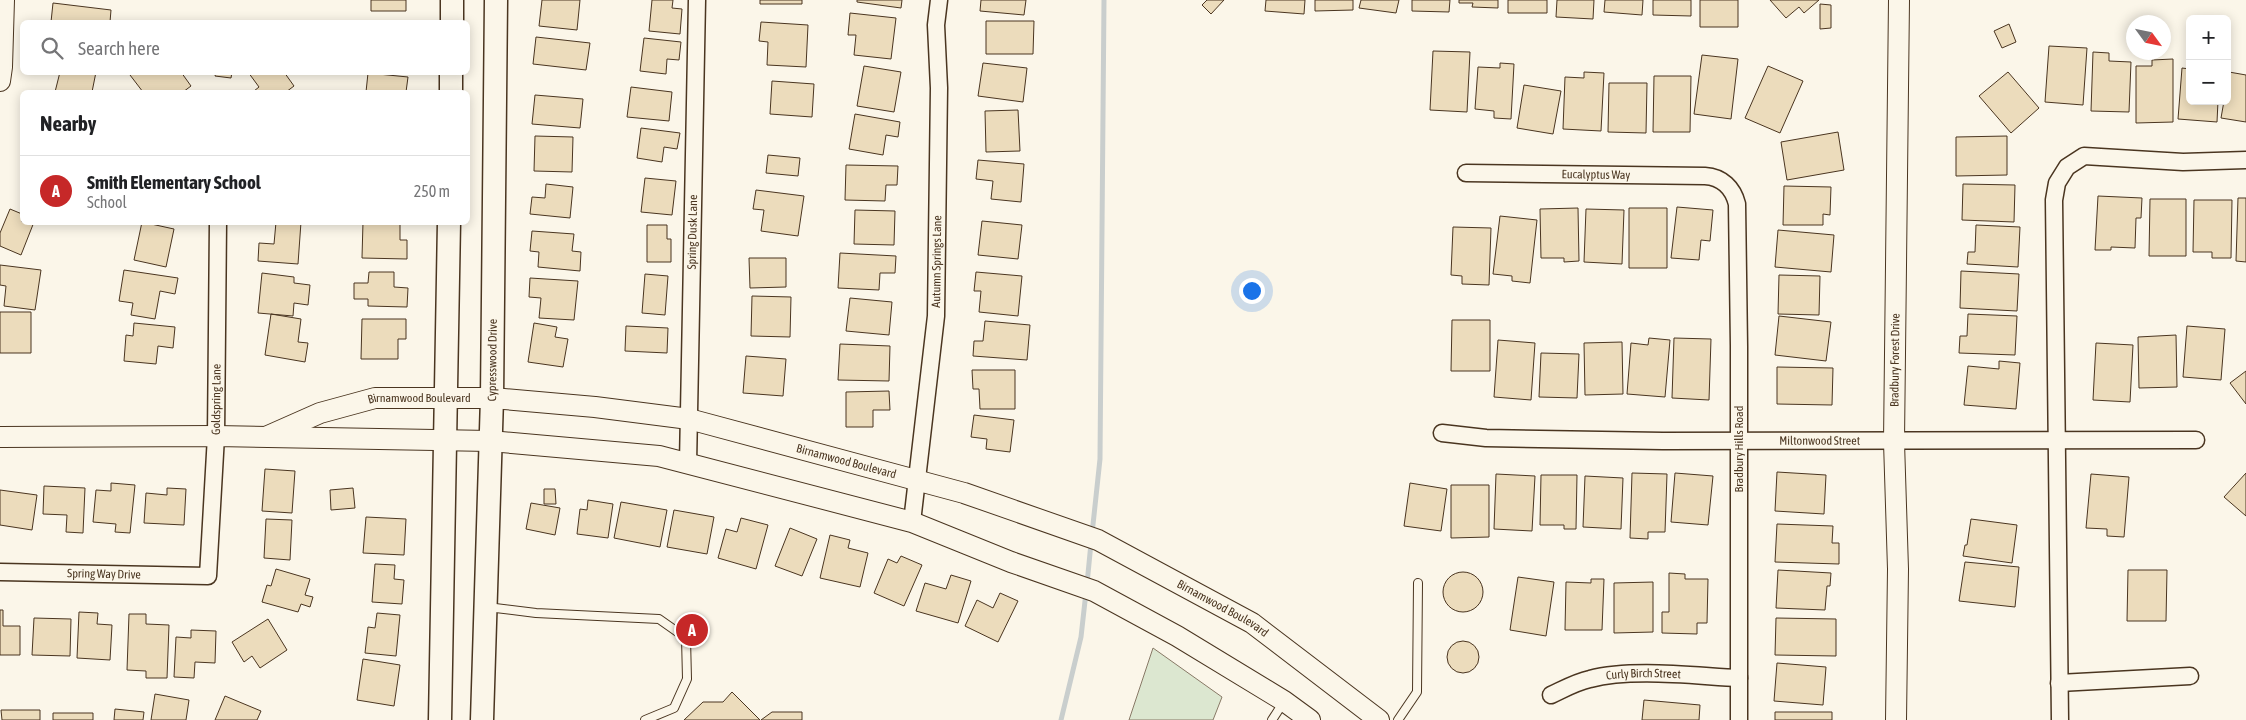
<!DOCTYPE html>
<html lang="en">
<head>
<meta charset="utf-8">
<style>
	:root { --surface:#fff; --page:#f2f2f2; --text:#202124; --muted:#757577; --line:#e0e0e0; --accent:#c62828 }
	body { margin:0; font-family:"Asap Condensed",sans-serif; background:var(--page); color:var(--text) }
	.controls { position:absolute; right:15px; top:15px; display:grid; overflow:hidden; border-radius:8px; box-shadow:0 2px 12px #0003 }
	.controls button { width:45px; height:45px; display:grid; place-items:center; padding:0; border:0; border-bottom:1px solid var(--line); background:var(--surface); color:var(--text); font:25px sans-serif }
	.compass { position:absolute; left:2126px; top:15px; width:45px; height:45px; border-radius:50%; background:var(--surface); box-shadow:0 2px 12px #0003; rotate:123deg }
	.you { position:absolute; left:1251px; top:290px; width:18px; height:18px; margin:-12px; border:4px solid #fff; border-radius:50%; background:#1a73e8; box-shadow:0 0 0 8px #1a73e833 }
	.badge { display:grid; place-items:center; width:32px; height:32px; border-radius:50%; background:var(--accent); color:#fff; font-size:16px; font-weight:700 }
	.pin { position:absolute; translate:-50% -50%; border:2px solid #fff; box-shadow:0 1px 5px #0006 }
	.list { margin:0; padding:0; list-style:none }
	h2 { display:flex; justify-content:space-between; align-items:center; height:65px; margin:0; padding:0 20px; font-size:21px }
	h2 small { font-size:16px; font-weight:400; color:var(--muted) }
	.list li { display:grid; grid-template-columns:32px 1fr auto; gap:15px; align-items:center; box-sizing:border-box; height:70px; padding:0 20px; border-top:1px solid var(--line) }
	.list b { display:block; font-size:19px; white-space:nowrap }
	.list p { margin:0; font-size:16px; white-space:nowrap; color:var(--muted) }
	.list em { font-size:16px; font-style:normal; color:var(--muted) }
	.icon { flex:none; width:28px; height:28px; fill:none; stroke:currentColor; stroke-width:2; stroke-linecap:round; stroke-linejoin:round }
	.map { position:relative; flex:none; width:2246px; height:720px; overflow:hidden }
	.search { position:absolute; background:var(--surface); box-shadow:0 2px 12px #0003; left:20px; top:20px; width:450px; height:55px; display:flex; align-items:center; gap:12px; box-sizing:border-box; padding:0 18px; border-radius:8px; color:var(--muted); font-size:19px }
	.panel { position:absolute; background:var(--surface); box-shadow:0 2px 12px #0003; left:20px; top:90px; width:450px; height:135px; border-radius:8px }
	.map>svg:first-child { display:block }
	.green { fill:#dce7d0; stroke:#887966 }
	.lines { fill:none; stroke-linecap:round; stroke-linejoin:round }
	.stream { stroke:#c9cecd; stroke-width:5 }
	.building { fill:#ecdcbc; stroke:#4a3520 }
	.service-casing { stroke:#4a3520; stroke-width:10 }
	.minor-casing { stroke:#4a3520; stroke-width:19 }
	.tertiary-casing { stroke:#4a3520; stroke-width:22 }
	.secondary-casing { stroke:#4a3520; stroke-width:25 }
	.service { stroke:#fbf6e9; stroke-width:8 }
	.minor { stroke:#fbf6e9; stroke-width:16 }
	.tertiary { stroke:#fbf6e9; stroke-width:20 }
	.secondary { stroke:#fbf6e9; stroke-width:22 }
	.labels { text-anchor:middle; stroke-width:4; stroke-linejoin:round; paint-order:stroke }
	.street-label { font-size:12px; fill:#4a3520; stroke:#fbf6e9 }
</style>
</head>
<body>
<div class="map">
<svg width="2246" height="720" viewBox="0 0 2246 720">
	<rect width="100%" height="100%" fill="#fbf6e9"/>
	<path class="green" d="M1153,648L1222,697L1213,720H1129Z"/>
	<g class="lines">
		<path class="stream" d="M1092,534L1100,459L1104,0
			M1087,584L1091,543
			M1061,720L1081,637L1086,592"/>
	</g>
	<path class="building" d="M371,0H406V11H371Z
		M542,0H580L577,30L539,26Z
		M652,0H673L672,8L682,9L680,34L649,31Z
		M760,0H802V4H760Z
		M857,0H902L901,8L857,2Z
		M981,0H1026L1024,15L980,11Z
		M1207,0H1224L1211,14L1202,5Z
		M1266,0H1305L1304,14L1265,11Z
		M1315,0H1353V10L1315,11Z
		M1361,0H1399L1396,13L1359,8Z
		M1412,0H1450L1449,12L1412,11Z
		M1459,0H1498V8L1472,7L1473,3H1459Z
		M1508,0H1547V13H1508Z
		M1557,0H1594L1593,19L1556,17Z
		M1605,0H1643L1642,15L1604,12Z
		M1653,0H1691V16L1653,15Z
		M1700,0H1738V27H1700Z
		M1770,0H1819L1804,13L1799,7L1786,18Z
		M53,3L111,10L110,22H51Z
		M1820,4L1831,5V28L1820,29Z
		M850,13L896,18L891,59L854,55L856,35H848Z
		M986,21H1034L1033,54H986Z
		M761,22L808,25L806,67L767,65L768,42L759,41Z
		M2009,24L2016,42L2002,48L1994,31Z
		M536,37L590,43L586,70L533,64Z
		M644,38L681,42L679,60L667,59L666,74L640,71Z
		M2049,46L2087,48L2083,105L2045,102Z
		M1433,51L1470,52L1467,112L1430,110Z
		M2093,52L2109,53V61L2131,62L2129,112L2091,111Z
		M1702,55L1738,59L1731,119L1694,114Z
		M2173,59V122L2136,123V66H2152V60Z
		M983,63L1027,68L1023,102L978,96Z
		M1500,63L1514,64L1511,119L1494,118V111L1475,109L1478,67L1500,68Z
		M864,66L901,72L894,112L857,106Z
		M1768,66L1803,81L1780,133L1745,118Z
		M2182,68L2190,69V101H2218L2217,122L2178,119Z
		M60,72H96L92,92H55Z
		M133,72H181L191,86L183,92H143L130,75Z
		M216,72H232L231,78L215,76Z
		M248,72H284L294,86L286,92H256L254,91L259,87Z
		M1584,72L1604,73L1601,131L1563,129L1565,77L1584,78Z
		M2008,72L2039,108L2011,133L1979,96Z
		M2229,72L2246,75V122L2221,118L2224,101H2227Z
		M368,73L408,77L406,92H366Z
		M1654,76H1691L1690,132H1653Z
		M772,81L814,84L812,117L770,114Z
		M1609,83H1647L1646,133L1608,132Z
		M1524,85L1561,91L1553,134L1517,128Z
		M631,87L672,92L669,121L627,117Z
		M535,95L583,99L580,128L532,124Z
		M1018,110L1020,151L986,152L985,111Z
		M855,114L900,122L898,137L886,135L883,155L849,149Z
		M641,128L680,133L677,149L664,147L662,162L637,158Z
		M1838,132L1844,170L1787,180L1781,142Z
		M535,136L573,137L572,172L534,171Z
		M2007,136V175L1956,176V137Z
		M768,155L800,158L798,176L766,173Z
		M978,160L1024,164L1021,202L991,199L993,181L976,179Z
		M846,165L898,166L897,185H886L885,201L845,200Z
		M645,178L676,181L672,215L641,212Z
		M546,184L573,187L570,218L530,214L532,197L545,198Z
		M1963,184L2015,185L2014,222L1962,220Z
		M1784,186L1831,187L1830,215L1823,214V225H1783Z
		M756,190L804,196L798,236L761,231L764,210L753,209Z
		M2098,196L2142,198L2141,218H2136L2135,248L2111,247V250H2095Z
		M2238,198H2246V262L2236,261Z
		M2150,199H2186V256H2149Z
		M2194,200H2232L2231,258H2212V252H2193Z
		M1677,207L1713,210L1710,241L1701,240L1699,260L1671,258Z
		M1578,208L1579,261L1564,262V258H1541L1540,209Z
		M1629,208H1667V268H1629Z
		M10,209L22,214V222H34L21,255L0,246V233Z
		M1586,209L1624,210L1622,264L1584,262Z
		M855,210L895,211L894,245L854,244Z
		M1500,216L1537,220L1530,283L1512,281V276L1493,274Z
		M982,221L1022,225L1018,259L978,255Z
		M142,222L174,229L166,267L134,260Z
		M276,222H301L298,264L258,261L259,243L274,244Z
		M363,222H400V240H407V259L362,258Z
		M647,225H667V239H671V262H647Z
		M1976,225L2020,227L2018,267L1967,264L1968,252H1975Z
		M1453,227L1491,228L1489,285L1462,284V276L1451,275Z
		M1778,230L1834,235L1831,272L1775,267Z
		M532,231L574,234L572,251L581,252L580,271L538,267L539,252L530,251Z
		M840,253L896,256L895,273H880L879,290L838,288Z
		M749,258H786V287L750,288Z
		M0,265L41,270L35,310L4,306L6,286L0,285Z
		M124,270L178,278L175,294L160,291L155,319L131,315L133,303L119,301Z
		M1961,271L2019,274L2017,311L1960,308Z
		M369,272H394V287L408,288L407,307L368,306V299H354V283H368Z
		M976,272L1022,276L1018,316L979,312L981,291H974Z
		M262,273L294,277V283L310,285L308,305L294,303L293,316L258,313Z
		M645,274L668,276L665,315L642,313Z
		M1779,275L1820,276L1819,315L1778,314Z
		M530,278L578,281L574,320L539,318L541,298L529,297Z
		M752,296L791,297L790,337L751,336Z
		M850,298L892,302L889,335L846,331Z
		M0,312H31V353H0Z
		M271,314L301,319L298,342L308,343L305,362L265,355Z
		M1968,314L2017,316L2015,355L1959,353L1960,336H1967Z
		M1779,316L1831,322L1826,361L1775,355Z
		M362,319H406V339H398V359H361Z
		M1452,320H1490V371H1451Z
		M985,321L1030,325L1027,360L973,356L974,341H983Z
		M134,323L175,327L173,348L158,346L156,364L124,361L126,335L133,336Z
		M534,323L557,327L555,337L568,339L563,367L528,362Z
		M626,326L668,328L667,353L625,351Z
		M2187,326L2225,329L2221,380L2183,377Z
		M2176,335L2177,387L2139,388L2138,337Z
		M1649,338L1670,340L1665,397L1627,394L1631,343L1648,345Z
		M1674,338L1711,339L1709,400L1672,398Z
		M1498,340L1535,343L1531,400L1494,397Z
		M1622,342L1623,394L1585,395L1584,343Z
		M2096,343L2133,345L2130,402L2093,400Z
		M840,344L890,346L889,381L838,380Z
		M1541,353L1579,354L1577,398L1539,397Z
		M746,356L786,359L783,396L743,393Z
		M1999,361L2020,363L2016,409L1964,405L1968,366L1999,369Z
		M1777,367L1833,368L1832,405L1777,404Z
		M972,370H1015V409H980L979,389H973Z
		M2246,371V404L2230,383Z
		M889,391L890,410H873V427H846V392Z
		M974,415L1014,420L1010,452L986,449L987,439L971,437Z
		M265,469L295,471L292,513L262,511Z
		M1777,472L1826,475L1824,514L1775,511Z
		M1632,473L1667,474L1665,532H1648V539L1630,538Z
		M1675,473L1713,476L1708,525L1671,522Z
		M2246,473V516L2224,497Z
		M1496,474L1535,476L1532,531L1494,529Z
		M2091,474L2129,477L2124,537L2107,536V529L2086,528Z
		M1541,475H1577L1576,529H1564V525H1540Z
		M1585,476L1623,478L1621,529L1583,527Z
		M111,483L135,485L130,533L115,532L116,524L93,522L96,490L111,491Z
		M1410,483L1447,489L1441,531L1404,526Z
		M1451,485H1489V537L1451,538Z
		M44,486L85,488L83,533L66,532L67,515L43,514Z
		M167,488L186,489L184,525L144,523L146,493L167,495Z
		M353,488L355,508L331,510L330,490Z
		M544,489H555L556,504H544Z
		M0,490L37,495L32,530L0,525Z
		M588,500L613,504L608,538L577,534L580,509L587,510Z
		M621,502L667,510L660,547L614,538Z
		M531,503L560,508L555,535L526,529Z
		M674,510L714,517L707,554L667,547Z
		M366,517L406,519L404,555L363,553Z
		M741,518L768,525L756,569L718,558L726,529L737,532Z
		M266,519L292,520L290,560L264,558Z
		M1971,519L2017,525L2012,563L1963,556L1965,545H1967Z
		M1777,524L1833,526L1832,543H1839V564L1775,562Z
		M790,528L817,539L802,576L775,566Z
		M830,535L850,540L848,548L868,553L860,587L820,578Z
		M901,556L922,565L904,606L874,593L888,559L897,563Z
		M1965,562L2019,567L2015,607L1959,601Z
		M375,564L395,565L394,579L404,580L402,604L372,602Z
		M276,569L310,579L305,595L313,597L310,607L301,604L298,612L262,602L267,585L271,586Z
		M1778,570L1831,573L1830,586H1827L1825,610L1776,608Z
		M2128,570H2167L2166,621H2127Z
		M1443 592a20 20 0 1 1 40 0a20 20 0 1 1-40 0Z
		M1669,573L1685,574V579H1708L1707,623H1697V634L1662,633V612H1669Z
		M951,575L971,581L958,623L916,611L925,583L946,589Z
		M1518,577L1554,582L1546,636L1510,630Z
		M1591,579H1604L1602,630H1565L1566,582L1591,583Z
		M1653,582V632L1614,633V583Z
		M1000,593L1018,601L998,642L965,626L977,600L993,608Z
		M0,610H3V626H20V655H0Z
		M79,612L98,613L97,624L112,625L110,660L77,658Z
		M377,613L400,615L396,656L365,653L368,627L375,628Z
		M129,614H146V624L169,625L167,678H146V671L127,670Z
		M34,618L71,619L70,656L32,655Z
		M1776,618L1836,619V656L1775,655Z
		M268,619L287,650L260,668L252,656L244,662L232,642Z
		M191,630L216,631L215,663L195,662L194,678L174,677L176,637L191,638Z
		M1447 657a16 16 0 1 1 32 0a16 16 0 1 1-32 0Z
		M363,659L400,665L394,706L357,700Z
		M1777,663L1826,667L1823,705L1774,701Z
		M732,692L760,720H684L703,702H723Z
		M155,694L189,700L186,720H151Z
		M225,696L261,711L257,720H215Z
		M1644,700L1700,705L1699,720H1642Z
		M115,709L144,712L143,720H114Z
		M1,710H40V720H2Z
		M772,712H802V720H761Z
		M1775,712H1832V720H1775Z
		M53,713H93V720H53Z"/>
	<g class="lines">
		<defs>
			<path id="service" d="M487,607L536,613L659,619L686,638L687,679L674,708L645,720
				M1272,720L1283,703
				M1398,720L1417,692L1418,583"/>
			<g id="minor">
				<path id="s1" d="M1466,173L1705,176C1722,177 1733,188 1737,204L1739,346V720"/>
				<path id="s2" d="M1442,433L1486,438L1663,441L2196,440"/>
				<path id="s3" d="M688,464L697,0"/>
				<path id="s4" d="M912,522L936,316L939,88L936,25L939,0"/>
				<path id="s5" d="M0,572L208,576L216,436L218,222"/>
				<path d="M2059,683L2190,676"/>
				<path id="s6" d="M1551,695C1564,689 1576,682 1590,679C1632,668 1695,676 1739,678"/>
				<path d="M2060,720L2054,200L2057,183L2067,167L2084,156L2183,162L2246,160"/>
			</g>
			<g id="tertiary">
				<path d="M0,81L2,67L4,0"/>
				<path id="s7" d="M268,436L320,413L375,398H492L595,407L689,419L964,493L1098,540L1252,623L1379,720"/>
				<path d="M0,437L216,436L490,441L659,456L912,522L1011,562L1094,591L1177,636L1284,701L1310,720"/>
				<path id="s8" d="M1896,720L1898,569L1894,442L1899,0"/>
			</g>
			<g id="secondary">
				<path d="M452,22V0"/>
				<path d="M451,92V72"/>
				<path d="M440,720L449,222"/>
				<path id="s9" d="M482,720L492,398L496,0"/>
			</g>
		</defs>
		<use href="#service" class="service-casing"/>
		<use href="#minor" class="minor-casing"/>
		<use href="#tertiary" class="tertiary-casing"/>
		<use href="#secondary" class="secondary-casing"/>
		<use href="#service" class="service"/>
		<use href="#minor" class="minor"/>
		<use href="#tertiary" class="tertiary"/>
		<use href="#secondary" class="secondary"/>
	</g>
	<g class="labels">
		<g class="street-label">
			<text dy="4" stroke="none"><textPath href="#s1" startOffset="130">Eucalyptus Way</textPath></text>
			<text dy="4" stroke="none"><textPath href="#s3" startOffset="232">Spring Dusk Lane</textPath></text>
			<text dy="4" stroke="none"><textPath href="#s4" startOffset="262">Autumn Springs Lane</textPath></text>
			<text dy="4" stroke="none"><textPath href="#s9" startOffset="360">Cypresswood Drive</textPath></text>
			<text dy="4" stroke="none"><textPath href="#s8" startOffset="360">Bradbury Forest Drive</textPath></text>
			<text dy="4" stroke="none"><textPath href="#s5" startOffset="385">Goldspring Lane</textPath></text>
			<text dy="4" stroke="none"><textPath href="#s7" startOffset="158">Birnamwood Boulevard</textPath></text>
			<text dy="4" stroke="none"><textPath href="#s2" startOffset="378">Miltonwood Street</textPath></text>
			<text transform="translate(1739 449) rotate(-90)" y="4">Bradbury Hills Road</text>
			<text dy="4" stroke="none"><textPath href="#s7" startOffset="592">Birnamwood Boulevard</textPath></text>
			<text dy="4" stroke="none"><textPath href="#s5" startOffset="104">Spring Way Drive</textPath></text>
			<text dy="4" stroke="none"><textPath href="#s7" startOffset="998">Birnamwood Boulevard</textPath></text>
			<text dy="4" stroke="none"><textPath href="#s6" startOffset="96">Curly Birch Street</textPath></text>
		</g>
	</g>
</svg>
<div class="controls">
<button>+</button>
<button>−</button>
</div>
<svg class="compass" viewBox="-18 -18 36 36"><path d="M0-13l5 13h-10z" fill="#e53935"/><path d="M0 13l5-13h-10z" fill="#757577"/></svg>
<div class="you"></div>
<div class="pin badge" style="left:692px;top:630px">A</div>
<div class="search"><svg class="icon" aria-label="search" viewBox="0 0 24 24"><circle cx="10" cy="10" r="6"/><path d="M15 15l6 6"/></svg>Search here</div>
<section class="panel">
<h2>Nearby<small></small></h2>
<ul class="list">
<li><span class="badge">A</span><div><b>Smith Elementary School</b><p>School</p></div><em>250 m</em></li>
</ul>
</section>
</div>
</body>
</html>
